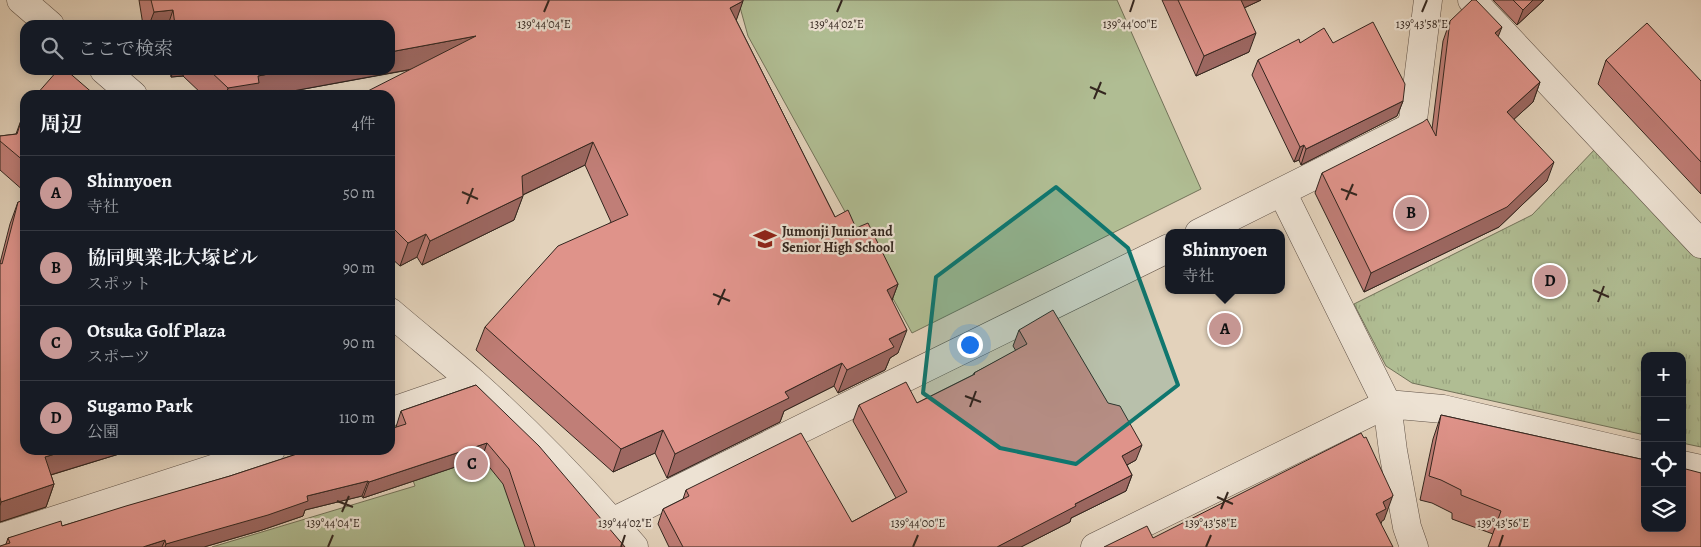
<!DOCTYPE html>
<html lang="ja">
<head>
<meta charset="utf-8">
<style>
	:root { --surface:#171b24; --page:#20242c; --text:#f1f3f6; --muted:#9ea1a6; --line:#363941; --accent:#c59692 }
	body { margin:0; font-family:Alegreya,"Noto Serif JP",serif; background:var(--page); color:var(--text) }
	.controls { position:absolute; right:15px; bottom:15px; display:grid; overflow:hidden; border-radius:10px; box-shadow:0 2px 12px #0003 }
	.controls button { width:45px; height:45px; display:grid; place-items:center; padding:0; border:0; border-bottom:1px solid var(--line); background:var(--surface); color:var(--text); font:25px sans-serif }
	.you { position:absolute; left:969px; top:344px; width:18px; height:18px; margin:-12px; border:4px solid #fff; border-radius:50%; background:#1a73e8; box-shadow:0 0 0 8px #1a73e833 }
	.badge { display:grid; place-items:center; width:32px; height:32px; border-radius:50%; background:var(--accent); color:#111; font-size:16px; font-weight:700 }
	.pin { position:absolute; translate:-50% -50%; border:2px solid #fff; box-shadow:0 1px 5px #0006 }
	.popup { position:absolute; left:1165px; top:229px; width:120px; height:65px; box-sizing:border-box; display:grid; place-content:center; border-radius:10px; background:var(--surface); filter:drop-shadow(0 1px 4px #0005); font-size:16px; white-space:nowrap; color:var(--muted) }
	.popup b { font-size:19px; color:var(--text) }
	.popup::after { content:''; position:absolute; left:50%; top:100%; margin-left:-10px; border:10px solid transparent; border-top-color:var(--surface) }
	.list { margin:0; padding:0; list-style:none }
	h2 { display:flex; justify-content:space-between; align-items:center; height:65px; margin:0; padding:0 20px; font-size:21px }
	h2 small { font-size:16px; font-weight:400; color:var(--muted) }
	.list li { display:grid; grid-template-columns:32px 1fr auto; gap:15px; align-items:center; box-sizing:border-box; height:75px; padding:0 20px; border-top:1px solid var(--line) }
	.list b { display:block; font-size:19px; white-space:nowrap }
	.list p { margin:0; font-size:16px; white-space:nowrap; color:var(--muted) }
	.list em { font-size:16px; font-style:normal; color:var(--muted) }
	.icon { flex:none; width:28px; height:28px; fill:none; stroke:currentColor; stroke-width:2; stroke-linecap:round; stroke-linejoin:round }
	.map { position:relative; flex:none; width:1701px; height:547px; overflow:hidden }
	.search { position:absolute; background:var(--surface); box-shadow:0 2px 12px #0003; left:20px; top:20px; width:375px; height:55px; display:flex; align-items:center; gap:12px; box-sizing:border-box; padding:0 18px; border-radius:15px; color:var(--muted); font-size:19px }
	.panel { position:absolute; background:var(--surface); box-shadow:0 2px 12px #0003; left:20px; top:90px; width:375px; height:365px; border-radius:15px }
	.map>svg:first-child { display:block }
	.green { fill:#b0bd93; stroke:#727259 }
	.park { fill:url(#park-tufts); stroke:#727259 }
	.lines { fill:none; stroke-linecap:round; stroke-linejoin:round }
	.street-casing { stroke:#5f5146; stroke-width:29 }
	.street { stroke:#ede2d3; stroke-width:28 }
	.wall { fill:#c07e77; stroke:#33261f }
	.shaded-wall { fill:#9c6761; stroke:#33261f }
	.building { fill:#df938a; stroke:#33261f }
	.marked { fill:#0f766e; fill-opacity:0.2; stroke:#0f766e; stroke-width:4; stroke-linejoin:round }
	.ticks { fill:none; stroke:#33261f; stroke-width:2 }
	.labels { text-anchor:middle; stroke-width:4.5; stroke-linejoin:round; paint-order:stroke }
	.poi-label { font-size:14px; font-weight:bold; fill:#33261f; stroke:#ede2d3; text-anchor:start }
	.ticks-label { font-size:12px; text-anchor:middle; fill:#33261f; stroke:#ede2d3; stroke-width:4.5; stroke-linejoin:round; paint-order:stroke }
</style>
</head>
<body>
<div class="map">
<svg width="1701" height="547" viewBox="0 0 1701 547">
	<defs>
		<pattern id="park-tufts" width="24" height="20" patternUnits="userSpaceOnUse" patternTransform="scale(1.25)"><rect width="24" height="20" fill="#b0bd93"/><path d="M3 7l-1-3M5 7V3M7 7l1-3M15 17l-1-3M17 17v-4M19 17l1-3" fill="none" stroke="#98a27e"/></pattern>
	</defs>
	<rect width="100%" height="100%" fill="#e3d2bb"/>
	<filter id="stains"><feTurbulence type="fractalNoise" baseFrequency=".004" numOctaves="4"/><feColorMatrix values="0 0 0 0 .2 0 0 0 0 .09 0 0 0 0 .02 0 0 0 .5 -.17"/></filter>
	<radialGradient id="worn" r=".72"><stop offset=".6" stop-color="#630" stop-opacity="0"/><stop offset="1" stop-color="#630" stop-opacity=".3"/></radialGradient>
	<path class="green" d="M738,0H1117L1201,189L912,333L748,36Z
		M472,399L608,547H212L415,486L392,421Z"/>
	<path class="park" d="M1597,147L1701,259V447L1682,443V356H1645V435L1412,383L1386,366L1354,304L1532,215Z"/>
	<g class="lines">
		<defs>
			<path id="street" d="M21,0L50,25
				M1472,0L1701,244
				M104,70L133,95
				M1282,192L1387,404L1393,451L1407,527L1414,547
				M1199,233L1409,128L1413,120L1428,0
				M390,312C418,336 447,359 474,383C531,434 584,489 634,547
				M390,412L474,383
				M1682,465L1701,469
				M612,522L1169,248
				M0,538L271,450
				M1095,547L1387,404L1443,409L1645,456"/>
		</defs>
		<use href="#street" class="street-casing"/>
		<use href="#street" class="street"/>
	</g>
	<path class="wall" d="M139,0H743L736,20L835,217L856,228L898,284L892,300L898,353L890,358L885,370L838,393L834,386L784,411L780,422L667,478L655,453L613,472L476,350L485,327L611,222L585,165L523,195L514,220L422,265L417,257L400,266L390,257V95L409,70L271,95H203L183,76L171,77L170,70H390V25H143Z
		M1162,0H1261L1244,8L1249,52L1196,76Z
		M1493,0H1544L1517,25Z
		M1450,21L1498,37L1540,82L1533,102L1514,119L1547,181L1499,227L1364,292L1315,193L1322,173L1432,129L1443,41Z
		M1300,43H1333L1403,101L1397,116L1301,165L1299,160L1294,162L1252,75L1258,60Z
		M1606,60L1701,81V194L1598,84Z
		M25,109V192L0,170V136L16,134Z
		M18,202L25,450H132L51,475L54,484L46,507L0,522V263L10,224Z
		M1019,330L1136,460L1127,465L1132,475L1126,491L1071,518L1070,522L1021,547H669L658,524L663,509L683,499L686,490L852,522L896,498L853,421L859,405L917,403L973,375L974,373L1016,351L1013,346Z
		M476,385L625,547H525L503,484L482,458L363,498L362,496L305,510L303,516L262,530L204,547H0L6,544L8,538L62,526L230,476L297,454L298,450H390L396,427L401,411Z
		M1441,415L1645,460L1493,534L1452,519V513L1432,503L1420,500L1433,439Z"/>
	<path class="shaded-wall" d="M1236,0H1261L1231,14Z
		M1533,0H1544L1517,25L1523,10Z
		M743,1L735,24L730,8Z
		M173,10L168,25H149L154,12Z
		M1502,27L1494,47L1495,33Z
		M1256,33L1249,52L1196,76L1204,56Z
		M476,36L467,59L271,95H226L228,88L258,76L289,70H390V52Z
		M174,70H185L183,76L171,77Z
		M1540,82L1533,102L1500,132L1507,112Z
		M1403,101L1397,116L1301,165L1306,149Z
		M593,142L585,165L514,199L522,176Z
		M1304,145L1299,160L1294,162L1300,147Z
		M1554,162L1547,181L1499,227L1364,292L1371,273Z
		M523,196L514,220L422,265L430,241Z
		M426,234L417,257L400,266L408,243Z
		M898,284L889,308L887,290Z
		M907,330L898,353L890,358L885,370L838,393L847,370L889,339Z
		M842,363L834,386L784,411L780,422L667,478L675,454L785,392Z
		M663,430L655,453L613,472L621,449Z
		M487,443L482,458L363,498L369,482Z
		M1142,445L1136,460L1116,471L1122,456Z
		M68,450H132L37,479L45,457Z
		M1132,475L1126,491L1071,518L1070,522L1021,547H997L1075,504Z
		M368,481L362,496L305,510L303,516L262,530L204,547H165L166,544L307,496Z
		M54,484L46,507L0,522V506L1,502Z
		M1393,495L1384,520L1382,521L1378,532L1376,514L1383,502Z
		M165,540L162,547H143Z"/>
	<path class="building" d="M151,0H743V1L730,8L835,217L848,210L856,228L868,223L898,284L887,290L907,330L889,339L894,347L847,370L842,363L785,392L789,398L675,454L663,430L621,449L485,327L558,246L628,215L593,142L522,176L523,196L430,241L426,234L408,243L390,225V95H360L476,36L390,52V25H175L173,10L154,12Z
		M1178,0H1241L1256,33L1204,56Z
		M1472,0H1476L1502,27L1495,33L1540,82L1507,112L1554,162L1507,207L1371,273L1322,173L1423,122L1427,119L1436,136L1450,21Z
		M1513,0H1533L1523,10Z
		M1373,22L1405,84L1403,101L1306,149L1304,145L1300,147L1258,60L1299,39L1300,43L1324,28L1333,43Z
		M1647,23L1701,81V162L1606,60Z
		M58,70H66L95,95H36Z
		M209,70H289L258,76L259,83L228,88Z
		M25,109V162L0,141V136L17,134Z
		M25,200V450H68L45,457L54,484L1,502L0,497V263L2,264L18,202Z
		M1053,310L1108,403L1120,406L1142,445L1122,456L1132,475L1075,504L1076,506L997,547H683L663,509L689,496L686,490L801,433L852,522L907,492L859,405L906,382L917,403L975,374L974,373L1027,344L1019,330Z
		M476,385L539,446L625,547H535L509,469L487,443L369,482L368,481L307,496L308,501L268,515L166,544L165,540L143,547H0V546L10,543L8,538L61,521L62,526L126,506L230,476L300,453L299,450H390V429L406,424L401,411Z
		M1441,415L1645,460V528H1682V468L1701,473V547H1488L1501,511L1461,495V490L1441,480L1429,476Z
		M1361,433L1364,438L1366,437L1393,495L1392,497L1383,502L1386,509L1376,514L1393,547H1104L1147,526L1153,538Z"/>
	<path class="marked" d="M1056,187L1128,248L1178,385L1076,464L1000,448L923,393L936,277Z"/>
	<path class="ticks" d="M544,12L549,0M837,12L842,0M1130,12L1134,0M1422,12L1427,0M1090,87L1106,94M1094,99L1101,82M1341,189L1357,195M462,192L478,199M1346,200L1353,184M467,204L473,188M1593,290L1609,297M713,294L730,301M1598,302L1604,286M718,305L725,289M965,396L981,402M970,407L976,391M1217,497L1233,504M337,501L353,507M1221,509L1228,492M342,512L349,496M328,547L333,535M621,547L625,535M913,547L918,535M1206,547L1211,535M1499,547L1503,535"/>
	<defs>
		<symbol id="school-bare" viewBox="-9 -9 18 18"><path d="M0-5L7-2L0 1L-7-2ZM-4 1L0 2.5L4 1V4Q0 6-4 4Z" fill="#8f2418" stroke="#ede2d3" stroke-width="2.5" paint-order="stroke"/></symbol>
	</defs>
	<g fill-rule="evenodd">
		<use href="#school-bare" x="749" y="223" width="32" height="32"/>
	</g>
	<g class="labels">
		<g class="poi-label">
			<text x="782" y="236">Jumonji Junior and<tspan x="782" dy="16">Senior High School</tspan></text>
		</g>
	</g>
	<g class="ticks-label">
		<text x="544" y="28">139°44'04"E</text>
		<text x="837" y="28">139°44'02"E</text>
		<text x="1130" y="28">139°44'00"E</text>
		<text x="1422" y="28">139°43'58"E</text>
		<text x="333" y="527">139°44'04"E</text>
		<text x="625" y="527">139°44'02"E</text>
		<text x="918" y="527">139°44'00"E</text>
		<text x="1211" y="527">139°43'58"E</text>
		<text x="1503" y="527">139°43'56"E</text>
	</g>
	<rect width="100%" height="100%" filter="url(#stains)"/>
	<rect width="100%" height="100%" fill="url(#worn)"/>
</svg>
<div class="controls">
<button>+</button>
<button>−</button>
<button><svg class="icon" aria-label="locate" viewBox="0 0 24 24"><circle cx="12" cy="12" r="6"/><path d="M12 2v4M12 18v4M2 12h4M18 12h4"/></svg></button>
<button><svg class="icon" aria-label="layers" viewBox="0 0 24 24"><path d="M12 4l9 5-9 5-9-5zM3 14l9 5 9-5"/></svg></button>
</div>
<div class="you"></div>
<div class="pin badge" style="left:1225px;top:329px">A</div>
<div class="popup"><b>Shinnyoen</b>寺社</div>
<div class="pin badge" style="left:1411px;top:213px">B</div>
<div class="pin badge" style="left:472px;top:464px">C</div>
<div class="pin badge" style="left:1550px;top:281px">D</div>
<div class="search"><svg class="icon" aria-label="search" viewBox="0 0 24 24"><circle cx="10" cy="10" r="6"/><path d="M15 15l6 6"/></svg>ここで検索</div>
<section class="panel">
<h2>周辺<small>4件</small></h2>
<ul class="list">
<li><span class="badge">A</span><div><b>Shinnyoen</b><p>寺社</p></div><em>50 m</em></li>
<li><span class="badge">B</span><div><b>協同興業北大塚ビル</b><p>スポット</p></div><em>90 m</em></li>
<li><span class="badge">C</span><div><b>Otsuka Golf Plaza</b><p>スポーツ</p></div><em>90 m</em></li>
<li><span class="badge">D</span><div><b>Sugamo Park</b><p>公園</p></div><em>110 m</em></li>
</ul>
</section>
</div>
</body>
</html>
